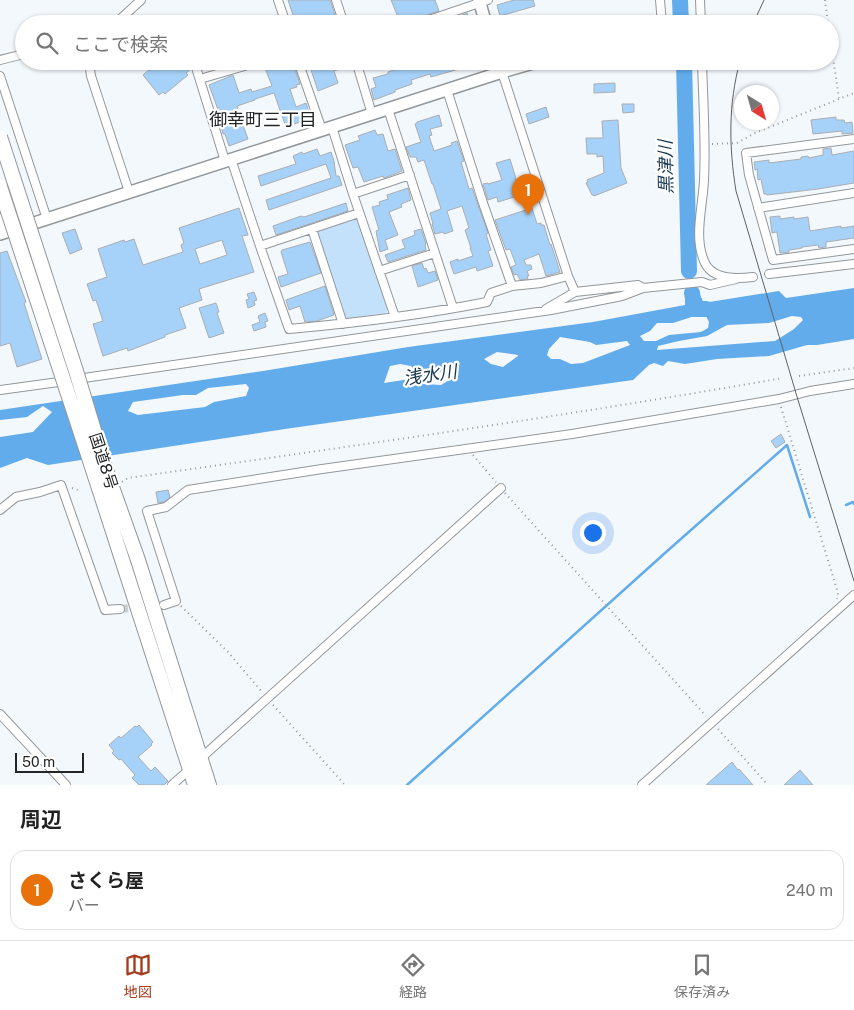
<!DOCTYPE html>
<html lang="ja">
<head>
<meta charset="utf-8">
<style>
	:root { --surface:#fff; --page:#f2f2f2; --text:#222; --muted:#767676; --line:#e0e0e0; --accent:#a33b1c }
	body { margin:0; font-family:"Public Sans","Noto Sans JP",sans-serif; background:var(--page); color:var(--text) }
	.compass { position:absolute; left:734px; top:85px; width:45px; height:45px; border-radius:50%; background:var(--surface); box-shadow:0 1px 4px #0004; rotate:143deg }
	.scale { position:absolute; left:15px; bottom:12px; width:69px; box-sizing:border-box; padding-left:5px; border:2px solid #222426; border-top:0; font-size:14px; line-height:18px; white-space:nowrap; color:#222426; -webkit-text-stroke:4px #fff; paint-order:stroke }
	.you { position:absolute; left:592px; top:532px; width:18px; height:18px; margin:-12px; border:4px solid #fff; border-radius:50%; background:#1a73e8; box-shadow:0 0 0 8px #1a73e833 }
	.badge { display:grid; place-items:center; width:32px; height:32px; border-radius:50%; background:var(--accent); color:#fff; font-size:16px; font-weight:700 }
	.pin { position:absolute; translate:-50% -41px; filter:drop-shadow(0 1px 2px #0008) }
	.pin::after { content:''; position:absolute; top:26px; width:18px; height:15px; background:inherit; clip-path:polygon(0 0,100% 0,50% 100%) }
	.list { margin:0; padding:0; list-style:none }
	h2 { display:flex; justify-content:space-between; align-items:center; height:65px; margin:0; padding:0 20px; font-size:21px }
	h2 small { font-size:16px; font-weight:400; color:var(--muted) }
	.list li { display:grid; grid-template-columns:32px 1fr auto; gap:15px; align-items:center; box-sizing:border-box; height:80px; margin:0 10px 10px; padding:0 10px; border:1px solid var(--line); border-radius:15px }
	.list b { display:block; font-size:19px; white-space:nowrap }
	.list p { margin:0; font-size:16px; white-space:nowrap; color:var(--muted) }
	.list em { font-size:16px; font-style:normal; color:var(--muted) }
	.icon { flex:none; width:28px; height:28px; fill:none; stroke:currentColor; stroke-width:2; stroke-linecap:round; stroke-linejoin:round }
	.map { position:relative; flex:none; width:854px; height:785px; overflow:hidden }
	.search { position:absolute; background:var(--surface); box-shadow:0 1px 4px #0004; left:15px; right:15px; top:15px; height:55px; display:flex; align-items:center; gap:12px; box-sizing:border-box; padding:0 18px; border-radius:28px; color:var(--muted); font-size:19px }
	.sheet { height:155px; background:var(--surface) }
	nav { display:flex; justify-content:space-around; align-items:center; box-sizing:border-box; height:70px; border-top:1px solid var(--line); background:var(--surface); font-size:14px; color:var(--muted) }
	nav a { display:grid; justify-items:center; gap:2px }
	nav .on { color:var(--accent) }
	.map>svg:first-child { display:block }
	.green { fill:#c4e1fb }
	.water { fill:#62acec; fill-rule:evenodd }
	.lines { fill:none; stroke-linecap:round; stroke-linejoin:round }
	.stream { stroke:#62acec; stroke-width:2.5 }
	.river { stroke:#62acec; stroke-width:16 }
	.building { fill:#a6d1f8; stroke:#aaaeb3; fill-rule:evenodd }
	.street-tunnel { stroke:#c9ced2; stroke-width:8; stroke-dasharray:8 4; stroke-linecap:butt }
	.street-casing { stroke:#92979b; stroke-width:10 }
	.secondary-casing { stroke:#92979b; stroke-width:14 }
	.highway-casing { stroke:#92979b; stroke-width:16 }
	.path { stroke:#96999d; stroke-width:2; stroke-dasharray:1 4; stroke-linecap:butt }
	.street { stroke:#fff; stroke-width:8 }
	.secondary { stroke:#fff; stroke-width:11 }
	.highway { stroke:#fff; stroke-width:14 }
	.tram { stroke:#5f6265; stroke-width:1 }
	.highway-bridge-casing { stroke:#92979b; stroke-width:16; stroke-linecap:butt }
	.highway-bridge { stroke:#fff; stroke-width:14 }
	.labels { text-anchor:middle; stroke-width:4.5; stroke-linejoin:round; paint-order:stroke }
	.street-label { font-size:16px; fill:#222426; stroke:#fff }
	.neighbourhood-label { font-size:18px; fill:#222426; stroke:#fff }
	.water-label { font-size:18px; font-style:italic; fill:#173751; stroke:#fff }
</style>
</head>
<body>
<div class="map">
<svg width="854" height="785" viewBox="0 0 854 785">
	<rect width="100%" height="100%" fill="#f3f8fd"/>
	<path class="green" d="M358,216L389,307L386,313L345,319L315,231Z"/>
	<path class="water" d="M854,288V339L817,345H807L769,356L717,359L685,364L668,361L663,366L654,363L649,365L633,380L285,429L48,465L27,458L0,468V437L33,432L52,412L43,406L27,417L0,420V410L263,371L408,347L593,322L685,305V300L702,298L703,303L779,291L786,298ZM701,314L706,316L709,322L708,328L701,332L669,335L656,341H644L640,336L650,331L657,323H673ZM792,316L801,317L803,320L794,329L775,341L657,350L658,346L679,341L707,336L727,325L769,323ZM560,337L590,342L596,345L627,341L630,345L583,363L571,364L560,359H551L547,355L549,349ZM497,352L518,355V356L503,367L491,364L484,359ZM400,364L411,366L417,373L410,379L384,383L390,366ZM445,370L456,376L441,385L423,384V378ZM246,384L249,388L246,396L214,402L205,407L138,415L128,411L133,402L183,395H196L208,388Z"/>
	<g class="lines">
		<path class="stream" d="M846,505L853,502L854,504
			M407,785L665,553L787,445L810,517V516"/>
		<path class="river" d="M680,0L681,24
			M684,61L689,271
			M692,293L695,309H706"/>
	</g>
	<path class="building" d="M288,0H330L338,24H318L316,19L303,24H296Z
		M391,0H435L439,11L406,22L405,20L400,22Z
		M514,0H533L535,6L500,16L497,5Z
		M467,13L471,24H458L456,18Z
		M159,61H183L190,70L186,73L188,75L165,94L163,92L159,95L143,75Z
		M283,61H292L300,84L296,85L297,87L290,89L296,107L306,103L310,116L307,117L308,119L286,127L274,93L255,99V100L237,106L238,108H237L248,139L229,146L225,134H223L218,116L220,115L209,85L233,75L239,93L251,89L252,92L272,86L265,68Z
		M308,61H351V65L334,71L338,83L318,91Z
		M409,61H420L424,68L445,61H480V63L431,77L430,74L411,80L412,84L395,90V92L374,100L371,89L376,87L373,78L388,74V72L397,69L396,66Z
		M615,83V92L594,93V84Z
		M622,104H634V112L623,113Z
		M546,107L549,117L529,124L526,114Z
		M439,115L442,126L430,129L432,135L429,136L434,151L452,145L451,143L457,141L464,161L461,162L469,189L472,188L488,233L486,234L491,250L488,251L493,266L477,271L476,267L454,274L450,262L458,259V261L473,256L470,248H471L465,230L469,228L462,206L447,211L453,231L444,234L443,232L435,234L432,224H433L430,213L441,209L433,184H432L424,160L418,162L416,157H410L406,147L421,142L415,124L417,123V122Z
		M836,117V120H844L845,123L852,122L853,133L842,134V131L813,134L811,120Z
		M618,120L621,168L627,183L594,196L593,195H592L586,183L588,182L587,180L604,173L603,156L597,157V154H587L586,138H603L602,121Z
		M375,130L377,135L383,134L388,151L395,149L402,171L384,178L383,176L364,182L358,167L353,168L345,145L360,140L358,136Z
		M831,148L832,155L854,151V183L818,189L767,195V194H764L761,179L758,180L757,169L755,170L754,162L769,160V163L801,159V157L808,156L809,158L823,155V149Z
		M317,149L320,156L331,152L334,161L336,176H339L342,185L269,210L266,200L331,178L326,164L261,186L258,176L296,164L293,156L302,152L303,154Z
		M510,159L521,195L498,202L497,197L488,200L483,184L488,183V184L502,180L496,163Z
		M408,188L411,200L401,204L402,207L389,212L398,235L385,240L388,249L380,252L376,231L379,230L372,207L380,205L379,202L388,199L387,195Z
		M346,203L348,211L276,235L273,226L301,216L304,217Z
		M239,208L248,235L242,236L254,272L199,289L202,300L179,308L186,328L165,335V337L128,351L127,348L103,356L93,324L103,321L96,300L93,301L87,284L107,277L98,249L124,240L125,242L134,239L143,265L183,252L181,245L184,243L179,228ZM222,240L227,255L200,264L195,249Z
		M532,208L537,224L541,223V225H544L550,245L551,244L560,272L546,276L539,254L524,260L526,265H531L532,269L527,271L529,276H527L528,279L520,280L517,274L514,275L511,267L516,265L510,249L506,250L495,220Z
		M780,216V219L794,217V219L808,217L810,231L841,226V228L854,226V238L826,242V247L819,248L818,245L802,247V248L789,250V252L780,253L777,232L772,233L770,217Z
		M75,229L82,249L70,254L62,233Z
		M421,229L426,244L425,245L426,250L388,262L385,255L405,248L402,240L415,235L414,231Z
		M310,242L321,273L281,287L278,277L288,274L281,252L282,250Z
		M7,251L26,302L24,303L42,359L17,367L10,343L0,346V253Z
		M422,263L424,269L426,268L428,273L435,271L438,280L418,287L412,266Z
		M325,286L334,315L317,321L305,322L300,306L289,310L286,300Z
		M254,292L257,300L254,301L255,305L248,308L246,300L249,299L247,294Z
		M216,303L219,312L217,313L224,333L209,338L199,308Z
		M265,313L268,321L265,322L266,327L254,331L252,325L260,322L258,316Z
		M781,434L785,442L776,448L771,441Z
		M168,490L170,497L164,502L158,503L156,492Z
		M139,725L153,742L151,744L152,745L138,757L151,771L155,767L168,781L164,785H139L132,778L135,775L121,759L119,760L112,753L114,751L109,745L119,736L121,738L135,726L137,727Z
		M732,762L738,770L739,769L753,785H706Z
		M800,770L813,785H784Z"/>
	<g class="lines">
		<path class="street-tunnel" d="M120,609L139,607"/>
		<defs>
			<path id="street" d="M278,0L286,24
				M336,0L344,24
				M660,0L662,24
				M700,0L701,24
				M181,22L182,24
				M115,24L141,0
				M417,24L488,0
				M0,60L24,54
				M89,61L91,76L129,192
				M194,61L225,161
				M298,61L322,130
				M356,61L372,114
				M702,61C703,101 706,140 704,180C703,206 693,238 705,263C713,280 737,279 753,277
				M502,72L568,276L575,292
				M0,76L47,219
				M200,79L261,61
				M447,90L483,203L512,286
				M388,109L453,308
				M332,127L353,194L395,317
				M854,139L746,153L749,175L773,260L854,249
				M231,159L260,246L289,329C355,323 422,315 487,302L491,293L512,286L541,283L568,276
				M353,194L410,175
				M758,208L854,193
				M0,218L5,233
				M312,229L343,324
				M260,246L359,213
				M379,271L435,253
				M769,274L854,264
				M546,309L575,292L638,285L643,288
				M77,379L551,310L622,296L643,288L702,282L710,285L736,279
				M0,390L66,381
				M0,510L16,497L40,492L61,485L105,610L120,609
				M164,605L176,601L147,511L166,507L188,490L322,469L572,434L779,399L810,391L854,384
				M0,714L66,785
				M200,759L501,488
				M172,785L190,769
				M642,785L854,595"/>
			<path id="secondary" d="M479,0L486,24
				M0,234L502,72L540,61"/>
			<path id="highway" d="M107,473L138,560L209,785
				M95,476L195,785"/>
		</defs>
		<use href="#street" class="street-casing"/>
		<use href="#secondary" class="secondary-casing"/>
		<use href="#highway" class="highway-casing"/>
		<path class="path" d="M825,0L828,24
			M830,38L839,98
			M712,144L737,143L755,133L854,93
			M799,376L854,368
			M781,407L838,593L837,599
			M473,455L496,482
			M122,482L128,478C347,447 566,416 783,378
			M72,488L81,491
			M505,493L706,716
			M181,606L228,652L262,692
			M273,705L345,785
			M718,729L768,785"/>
		<use href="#street" class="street"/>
		<use href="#secondary" class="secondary"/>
		<use href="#highway" class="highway"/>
		<path class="tram" d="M753,24L764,0
			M740,61C728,105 729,147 736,191L798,400L854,581"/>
		<defs>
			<path id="highway-bridge" d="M0,137L76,371L107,473
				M0,187L95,476"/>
		</defs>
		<use href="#highway-bridge" class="highway-bridge-casing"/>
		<use href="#highway-bridge" class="highway-bridge"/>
	</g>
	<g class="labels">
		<g class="street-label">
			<text transform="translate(104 461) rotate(72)" y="6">国道8号</text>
		</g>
		<g class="neighbourhood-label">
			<text x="263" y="126">御幸町三丁目</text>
		</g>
		<g class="water-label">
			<text transform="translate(666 167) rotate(-91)" y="6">黒津川</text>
			<text transform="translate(430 375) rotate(-8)" y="6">浅水川</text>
		</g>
	</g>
</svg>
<svg class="compass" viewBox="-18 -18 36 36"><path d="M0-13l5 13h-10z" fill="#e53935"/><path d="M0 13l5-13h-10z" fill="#767676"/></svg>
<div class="scale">50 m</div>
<div class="you"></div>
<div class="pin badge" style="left:528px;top:215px;background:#e8710a">1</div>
<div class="search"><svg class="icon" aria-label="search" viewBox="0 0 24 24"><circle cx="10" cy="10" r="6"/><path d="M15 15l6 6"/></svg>ここで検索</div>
</div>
<section class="sheet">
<h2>周辺<small></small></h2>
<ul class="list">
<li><span class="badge" style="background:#e8710a">1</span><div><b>さくら屋</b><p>バー</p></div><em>240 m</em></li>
</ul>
</section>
<nav>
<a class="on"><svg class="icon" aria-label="map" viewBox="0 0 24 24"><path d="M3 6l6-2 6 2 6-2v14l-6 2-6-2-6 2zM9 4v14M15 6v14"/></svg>地図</a>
<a><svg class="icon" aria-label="directions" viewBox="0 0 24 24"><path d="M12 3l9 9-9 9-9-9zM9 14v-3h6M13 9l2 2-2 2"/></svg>経路</a>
<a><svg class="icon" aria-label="saved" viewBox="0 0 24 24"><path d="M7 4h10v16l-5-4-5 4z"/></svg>保存済み</a>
</nav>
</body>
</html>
